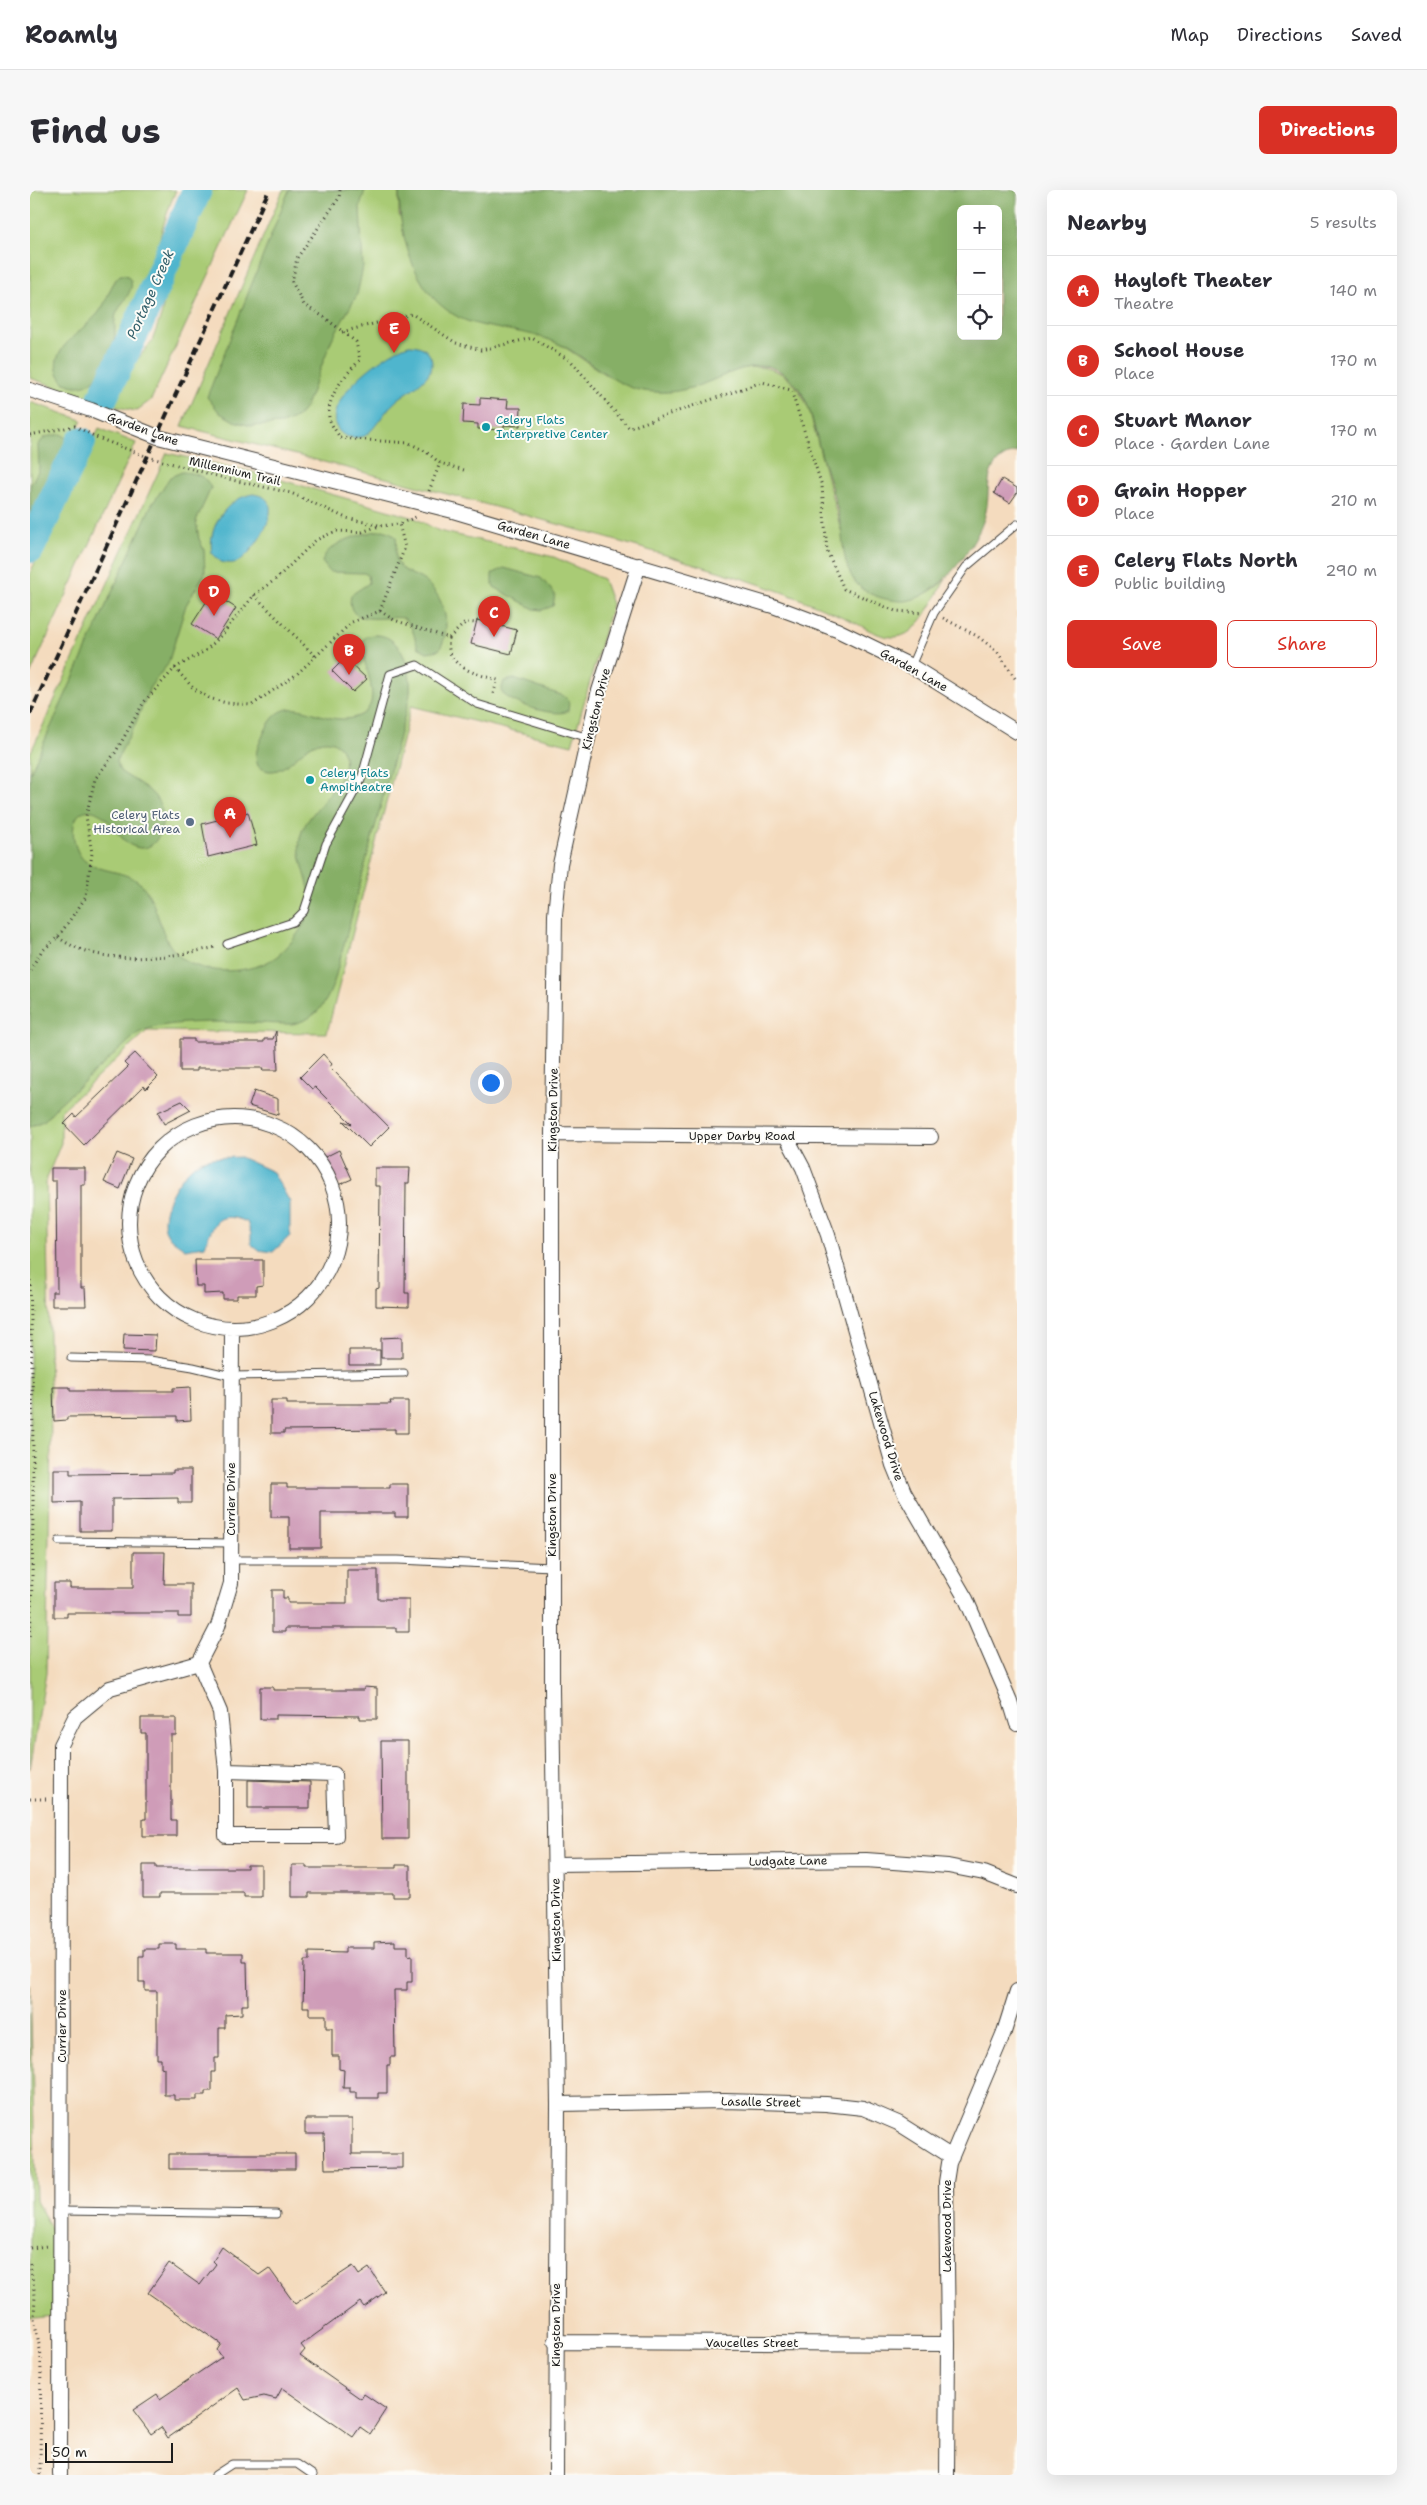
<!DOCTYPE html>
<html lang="en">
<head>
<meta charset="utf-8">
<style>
	:root { --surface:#fff; --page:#f7f7f7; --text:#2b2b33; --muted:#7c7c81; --line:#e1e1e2; --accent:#d93025 }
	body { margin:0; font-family:"Shantell Sans",sans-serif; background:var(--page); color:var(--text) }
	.controls { position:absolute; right:15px; top:15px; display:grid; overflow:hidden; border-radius:8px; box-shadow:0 5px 20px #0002 }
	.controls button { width:45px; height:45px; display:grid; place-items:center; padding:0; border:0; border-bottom:1px solid var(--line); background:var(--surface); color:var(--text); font:25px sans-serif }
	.scale { position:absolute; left:15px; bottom:12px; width:128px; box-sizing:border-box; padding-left:5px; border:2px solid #1c1c1c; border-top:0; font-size:14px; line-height:18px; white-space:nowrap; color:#1c1c1c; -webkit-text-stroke:4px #fdfcf7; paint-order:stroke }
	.you { position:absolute; left:460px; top:892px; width:18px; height:18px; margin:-12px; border:4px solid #fff; border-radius:50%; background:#1a73e8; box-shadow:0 0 0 8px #1a73e833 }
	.badge { display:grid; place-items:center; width:32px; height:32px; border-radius:50%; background:var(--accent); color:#fff; font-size:16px; font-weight:700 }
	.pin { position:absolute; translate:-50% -41px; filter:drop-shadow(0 1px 2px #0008) }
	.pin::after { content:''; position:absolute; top:26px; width:18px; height:15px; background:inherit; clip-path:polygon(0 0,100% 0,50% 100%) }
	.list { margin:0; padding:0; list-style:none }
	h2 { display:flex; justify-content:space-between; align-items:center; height:65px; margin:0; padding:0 20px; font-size:21px }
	h2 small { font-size:16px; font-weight:400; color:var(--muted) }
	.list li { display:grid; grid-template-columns:32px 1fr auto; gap:15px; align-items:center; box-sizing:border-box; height:70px; padding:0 20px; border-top:1px solid var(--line) }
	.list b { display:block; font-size:19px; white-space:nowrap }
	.list p { margin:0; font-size:16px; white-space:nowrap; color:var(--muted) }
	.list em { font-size:16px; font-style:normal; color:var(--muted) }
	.actions { display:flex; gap:10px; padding:15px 20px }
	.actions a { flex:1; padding:11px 0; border:1px solid var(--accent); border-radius:8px; text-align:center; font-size:18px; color:var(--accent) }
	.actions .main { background:var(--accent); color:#fff }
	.icon { flex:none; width:28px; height:28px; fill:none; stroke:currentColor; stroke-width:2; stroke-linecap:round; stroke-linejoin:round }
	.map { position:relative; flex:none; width:987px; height:2285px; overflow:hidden; border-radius:8px }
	header { display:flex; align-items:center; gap:30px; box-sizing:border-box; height:70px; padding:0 25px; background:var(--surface); border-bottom:1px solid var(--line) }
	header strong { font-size:24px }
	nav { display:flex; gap:28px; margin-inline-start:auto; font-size:18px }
	.intro { display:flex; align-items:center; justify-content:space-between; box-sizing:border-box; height:120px; padding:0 30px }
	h1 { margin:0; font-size:35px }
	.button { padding:12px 22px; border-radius:8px; background:var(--accent); color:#fff; font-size:18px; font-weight:700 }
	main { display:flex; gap:30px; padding:0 30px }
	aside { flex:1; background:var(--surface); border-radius:8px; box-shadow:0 5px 20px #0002 }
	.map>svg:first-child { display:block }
	.green { fill:#a9cb74; stroke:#627448 }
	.forest { fill:#86af66; stroke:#516641; fill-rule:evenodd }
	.water { fill:#4fb5cd; stroke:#366874 }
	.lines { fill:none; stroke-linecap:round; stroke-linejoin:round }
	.river { stroke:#4fb5cd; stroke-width:30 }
	.building { fill:#cf9cb8 }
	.lane-casing { stroke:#3c3934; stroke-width:9 }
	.street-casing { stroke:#3c3934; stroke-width:16 }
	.path { stroke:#3c3934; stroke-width:3; stroke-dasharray:1 4; stroke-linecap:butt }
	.lane { stroke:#fff; stroke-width:7 }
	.street { stroke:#fff; stroke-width:14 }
	.rail { stroke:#1c1c1c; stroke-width:4; stroke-dasharray:8 4; stroke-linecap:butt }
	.culture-dot { fill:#0f9aa8; stroke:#fdfcf7; stroke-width:2 }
	.service-dot { fill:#5c6f8a; stroke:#fdfcf7; stroke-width:2 }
	.labels { text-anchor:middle; stroke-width:4; stroke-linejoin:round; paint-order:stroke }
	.culture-label { font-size:12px; fill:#0d838f; stroke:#fdfcf7; text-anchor:start }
	.street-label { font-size:12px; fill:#1c1c1c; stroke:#fdfcf7 }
	.service-label { font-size:12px; fill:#4e5e75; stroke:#fdfcf7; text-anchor:end }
	.water-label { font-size:14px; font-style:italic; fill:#33616c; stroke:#fdfcf7 }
</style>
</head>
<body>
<header>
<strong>Roamly</strong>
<nav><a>Map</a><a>Directions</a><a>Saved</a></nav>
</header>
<div class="intro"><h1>Find us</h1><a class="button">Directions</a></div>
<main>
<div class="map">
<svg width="987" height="2285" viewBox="0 0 987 2285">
	<rect width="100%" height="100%" fill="#fdfcf7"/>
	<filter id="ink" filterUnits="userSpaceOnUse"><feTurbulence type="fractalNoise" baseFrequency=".02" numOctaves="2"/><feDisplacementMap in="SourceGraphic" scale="10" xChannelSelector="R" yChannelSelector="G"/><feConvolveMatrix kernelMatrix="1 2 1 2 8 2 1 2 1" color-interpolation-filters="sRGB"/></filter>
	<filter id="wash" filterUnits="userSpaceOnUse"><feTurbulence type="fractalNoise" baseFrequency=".0096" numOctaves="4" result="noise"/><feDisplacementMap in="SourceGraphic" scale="20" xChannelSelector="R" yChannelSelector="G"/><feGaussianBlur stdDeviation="1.12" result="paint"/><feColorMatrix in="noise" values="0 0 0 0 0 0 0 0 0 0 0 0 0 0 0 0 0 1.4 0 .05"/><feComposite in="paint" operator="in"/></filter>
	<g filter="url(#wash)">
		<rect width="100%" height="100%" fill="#f4dbbe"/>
		<path class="green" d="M0,0H146C129,38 125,79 111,117C99,149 80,180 64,210L0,188Z
			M175,0H218L121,210L106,221L78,215L88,194L122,151L131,126L138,94L154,60Z
			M253,0H369V25L419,121L436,130L509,144L533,156L579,187L726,177C755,178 768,195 779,220L811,340L874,411C891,407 903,401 916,389C904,408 889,448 863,447C846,447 832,435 817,429C781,412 742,398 704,386C522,329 337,283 152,236Z
			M0,212L52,230L0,337Z
			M69,238L106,253L0,485V383Z
			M137,263L227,283L385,328L409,341L524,367L573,389L582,414L542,555L381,516L297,843L117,841L31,921V953L16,990L21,1253L16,1483L0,1579V564Z
			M0,1794L6,2011L31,2055V2125L4,2128H0Z"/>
		<path class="forest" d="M259,0H335L330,17L333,77L327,105L302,149L276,216L268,227L252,234L221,236L204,231L190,223L177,207Z
			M369,0H987V262C976,264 965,271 961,282C957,294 959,309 956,321C950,353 906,413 870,411C854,410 837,405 826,393C812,375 814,353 810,332C805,306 796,281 789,256C785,239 781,221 773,205C766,193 754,181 740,177C716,172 691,188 670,195C656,200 641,203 626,202C588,202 563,171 531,155C500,139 469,142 437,131C386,112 369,49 369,0ZM931,19H968V146H931Z
			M90,85H96C112,97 88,113 85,128C84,135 86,143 84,151C78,175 63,206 35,193C7,164 55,141 69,122C78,111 79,95 90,85Z
			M31,244L37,248L36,257L0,330V296L9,279L8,255L15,247Z
			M152,282C164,283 176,285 181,298L166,331L169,349L174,360L175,383L156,415L138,474L120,497L105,535L86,571L90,581C103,591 119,596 128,611C139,627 130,665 105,657C87,651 84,629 66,622C38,612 38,657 55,671C71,683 97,680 111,694C130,714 128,748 149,766C173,787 222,784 246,767C259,757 272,740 278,725C288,696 261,669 272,641C281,618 326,587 312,560C310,556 306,554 303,552C273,542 256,598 228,576C223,563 229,555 234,543C257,492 289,539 326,527C369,513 306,443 346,445C374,445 384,487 379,509L304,792C296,814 287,829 262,834C222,834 142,826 108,843L28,915L15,930L0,937V583L121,316L140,287Z
			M353,340L360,342L366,347C368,358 362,367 370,376C375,383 386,385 393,390C415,405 423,439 409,460L397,462L388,457L382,439L374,428C357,425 314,439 321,405L339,393L338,385L334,383L300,382L292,372C296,352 334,343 353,340Z
			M474,378L511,388L525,404L523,416L512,420L504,419L464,397L462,393V384Z
			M484,489L534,506L539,511L538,521C526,528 477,513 471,501L474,491Z"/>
		<path class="water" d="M379,155C387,155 395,157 399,164C413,186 375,201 364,213C353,223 347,237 335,246C327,248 317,249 310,242C284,215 356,161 379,155Z
			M223,304C228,305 234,306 237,310C250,324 221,366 207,372C202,374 197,373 191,372L182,363C177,337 197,308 223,304Z
			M210,967L243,982L260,1012V1046L243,1062L228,1060L221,1054V1044L217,1032C188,1020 184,1032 175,1056L155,1059C150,1055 140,1050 137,1044C125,1022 152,980 171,971C181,966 199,968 210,967Z"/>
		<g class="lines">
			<path class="river" d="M72,209L110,131L167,0
				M0,358L51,252"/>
		</g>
		<g id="blocks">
			<path class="building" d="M450,208L478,210L477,218H491L490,236L474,235V240L448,239V234L433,233L434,214L450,215Z
				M972,289L987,298V303L980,313L964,303Z
				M182,403L206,418L186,449L162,434Z
				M447,430L487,440L481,464L441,454Z
				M315,468L337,489L323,502L302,481Z
				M218,622L227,655L178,667L172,634Z
				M246,841L248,880H232L233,878H167V881H150V849H164V852H234V849H243Z
				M105,863L128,887L116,899L114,896L54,955L34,934L44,924L46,927L98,877L94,873Z
				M293,864L302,874L300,877L359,937L339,957L313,931L322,934L285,897L282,899L270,887Z
				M224,901L248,909V925L219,916Z
				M152,911L161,920L134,934L128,922Z
				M309,960L322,989L308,995L295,967Z
				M87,963L102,969L90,999L74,992Z
				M21,978H55V995H51V1098H55L56,1116H22V1102H27L26,991H21Z
				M345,978H380L379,993H376L375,1103H379V1117L346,1116V1099L349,1098L350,996H345Z
				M165,1070H233V1095L226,1096V1105H207V1109H193V1103L174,1104V1096H166Z
				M94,1144L126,1145L125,1161L93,1160Z
				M372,1147V1168H351V1148Z
				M319,1160H350V1175H319Z
				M23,1197H40V1201H143V1198L160,1197L161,1230L147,1231V1226L37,1227V1230L24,1231Z
				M241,1210H257V1214H361L360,1211H378V1243H365V1239L254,1240V1243H241Z
				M24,1279H40V1284L143,1283V1280H161V1313H148V1308L82,1309V1341H50V1312L24,1313Z
				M241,1294H257V1298H360V1294H378V1327H365V1323H291V1358H259V1327H241Z
				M103,1362H135L134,1394H161V1427H148V1423H37V1427H24V1393H40V1398H103Z
				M317,1380H348V1409H379V1442H366V1438H255V1442H242V1400H253V1408H258V1413H317Z
				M230,1497H243V1500H334V1497L347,1498V1529H330V1526L246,1525V1529H230Z
				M111,1528H146V1545H141V1630H146V1646H113V1629H116V1543H111Z
				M351,1551H378V1649H352Z
				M218,1590L280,1592V1618H218Z
				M113,1675H126V1678H217V1675H231V1707H214V1703H130V1707H113Z
				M262,1675H276V1678H366V1675H380V1707H363V1703H279V1707H262Z
				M365,1751V1756H378V1766L382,1765V1792H377V1800H364L365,1867H360V1875H357V1903H348V1908H326V1902H320V1898H313L314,1880L309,1879V1866H302V1838H296V1825H279V1817H273L274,1771H279V1762L315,1763V1758H344V1752Z
				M129,1754H146V1759H176V1763H213V1772H217L218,1815H212V1824L195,1825V1838H189V1868H185V1882H182V1901H175V1905H167V1910H144V1905H134V1878L131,1877V1869H127V1801H115V1792H109V1766H114V1759H129Z
				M275,1929H322V1964H373V1978L295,1979L294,1944H275Z
				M139,1964H265V1979H139Z
				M192,2057L229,2085L239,2078L265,2114L323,2076L329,2085L339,2078L355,2102L334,2117L330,2112L271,2155L275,2160L270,2166L331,2209L334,2204L356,2219L340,2244L330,2237L323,2247L252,2198L246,2209L234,2206L215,2210L208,2198L138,2248L131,2237L121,2244L103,2220L127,2204L130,2209L192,2167L187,2160L191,2154L118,2103L139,2073L170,2095L186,2074L183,2071Z"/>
		</g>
	</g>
	<g filter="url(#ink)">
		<use href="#blocks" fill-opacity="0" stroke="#3c3934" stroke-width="1"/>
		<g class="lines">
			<defs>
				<path id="lane" d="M881,476L904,423L936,377L987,334
					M197,754L263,732L274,721L296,654L331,590L360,484L387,475L447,514L559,548
					M41,1168L120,1170L163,1177L201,1186L374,1183
					M29,1351L201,1353
					M201,1370H368L522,1377
					M31,2021L246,2024
					M185,2285L202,2274H267L283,2285"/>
				<path id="street" d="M0,200L61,220L128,247L423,321L743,416L807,440L881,476L987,542
					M99 1033a105 105 0 1 1 210 0a105 105 0 1 1-210 0Z
					M522,944L901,947
					M756,946L773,978L798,1045L863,1275L874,1302L936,1409L980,1511L987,1534
					M169,1473L190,1522L196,1581V1646H306L304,1584L196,1581
					M525,1674L836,1670L918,1676L954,1683L987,1696
					M528,1914L695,1911L796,1914L833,1918L868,1933L922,1967
					M525,2152L918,2154
					M30,2285L31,1555L45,1527L80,1498L169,1473L188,1436L201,1393L202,1138
					M526,2285L528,1914L522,1500V944L525,725L530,674L568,504L609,375
					M917,2285L918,2154L916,1992L919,1973L974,1842L987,1801"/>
			</defs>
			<use href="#lane" class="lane-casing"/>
			<use href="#street" class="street-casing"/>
			<path class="path" d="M310,0L309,8L267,68L262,92L274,115L294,127L326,152L330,170C316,184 297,205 299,227C300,234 307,242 310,248L379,253L395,261L410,273L434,280
				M312,142L382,124L426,153L451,160L502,148L541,171L599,238L732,192L761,200L792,296L797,361L814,399L865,421L893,423
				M0,245L45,236L68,248L118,267L198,289L261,303L316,328L348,335
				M399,301L410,273
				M224,405L285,466
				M350,421L364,430L419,448C414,477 446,484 468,490L462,507
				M913,428L947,446L967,461L987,491
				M419,448L436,432L445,433
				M145,478L163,498L179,508L196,513L222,515L267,484L322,432L350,421L375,357L369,334
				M28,747C68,778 140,768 186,757
				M0,780L11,762L28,747L56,707L62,663L56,626L65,589L85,563L114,512L145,478L175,461L191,446L224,405L246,389L286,350L306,341L332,342L349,336L369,334L386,327
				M0,1090C3,1210 5,1329 0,1449
				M0,1609H17
				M0,2058L17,2056
				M0,2074L5,2105L4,2128L11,2165L10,2285"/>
			<use href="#lane" class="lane"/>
			<use href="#street" class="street"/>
			<path class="rail" d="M0,524L239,0"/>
		</g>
	</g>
	<g class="culture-dot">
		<circle cx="456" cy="237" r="5"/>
		<circle cx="280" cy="590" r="5"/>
	</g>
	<circle class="service-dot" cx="160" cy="632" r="5"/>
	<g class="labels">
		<g class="culture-label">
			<text x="466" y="234">Celery Flats<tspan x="466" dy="14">Interpretive Center</tspan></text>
			<text x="290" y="587">Celery Flats<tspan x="290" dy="14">Ampitheatre</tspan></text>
		</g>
		<g class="street-label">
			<text transform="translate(113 239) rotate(20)" y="4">Garden Lane</text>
			<text transform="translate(205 281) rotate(13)" y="4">Millennium Trail</text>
			<text transform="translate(504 345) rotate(16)" y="4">Garden Lane</text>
			<text transform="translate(884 480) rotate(29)" y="4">Garden Lane</text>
			<text transform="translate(566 519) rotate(-76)" y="4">Kingston Drive</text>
			<text transform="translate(523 920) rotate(-89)" y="4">Kingston Drive</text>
			<text x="712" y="950">Upper Darby Road</text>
			<text transform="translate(856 1246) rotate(73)" y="4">Lakewood Drive</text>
			<text transform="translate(201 1309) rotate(-90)" y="4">Currier Drive</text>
			<text transform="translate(522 1325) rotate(-90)" y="4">Kingston Drive</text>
			<text transform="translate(758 1671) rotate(-1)" y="4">Ludgate Lane</text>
			<text transform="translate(526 1730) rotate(-91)" y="4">Kingston Drive</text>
			<text transform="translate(32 1836) rotate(-90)" y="4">Currier Drive</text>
			<text transform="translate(731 1912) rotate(1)" y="4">Lasalle Street</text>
			<text transform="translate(917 2036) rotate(-90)" y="4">Lakewood Drive</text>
			<text transform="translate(526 2135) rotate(-90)" y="4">Kingston Drive</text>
			<text x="722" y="2157">Vaucelles Street</text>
		</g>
		<g class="service-label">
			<text x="150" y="629">Celery Flats<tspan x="150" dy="14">Historical Area</tspan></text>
		</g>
		<g class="water-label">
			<text transform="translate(120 104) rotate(-66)" y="5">Portage Creek</text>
		</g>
	</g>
</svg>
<div class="controls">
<button>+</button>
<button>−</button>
<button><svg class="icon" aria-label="locate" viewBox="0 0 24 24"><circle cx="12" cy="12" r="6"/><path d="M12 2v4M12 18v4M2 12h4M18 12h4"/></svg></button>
</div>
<div class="scale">50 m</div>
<div class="you"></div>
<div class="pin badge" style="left:200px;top:648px">A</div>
<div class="pin badge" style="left:319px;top:485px">B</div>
<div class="pin badge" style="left:464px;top:447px">C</div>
<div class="pin badge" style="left:184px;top:426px">D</div>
<div class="pin badge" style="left:364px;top:163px">E</div>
</div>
<aside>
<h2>Nearby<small>5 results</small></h2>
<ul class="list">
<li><span class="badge">A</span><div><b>Hayloft Theater</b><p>Theatre</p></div><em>140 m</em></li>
<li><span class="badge">B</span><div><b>School House</b><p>Place</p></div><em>170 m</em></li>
<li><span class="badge">C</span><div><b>Stuart Manor</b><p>Place · Garden Lane</p></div><em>170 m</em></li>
<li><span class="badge">D</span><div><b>Grain Hopper</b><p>Place</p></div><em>210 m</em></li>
<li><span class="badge">E</span><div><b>Celery Flats North</b><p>Public building</p></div><em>290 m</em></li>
</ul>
<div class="actions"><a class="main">Save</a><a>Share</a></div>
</aside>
</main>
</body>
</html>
